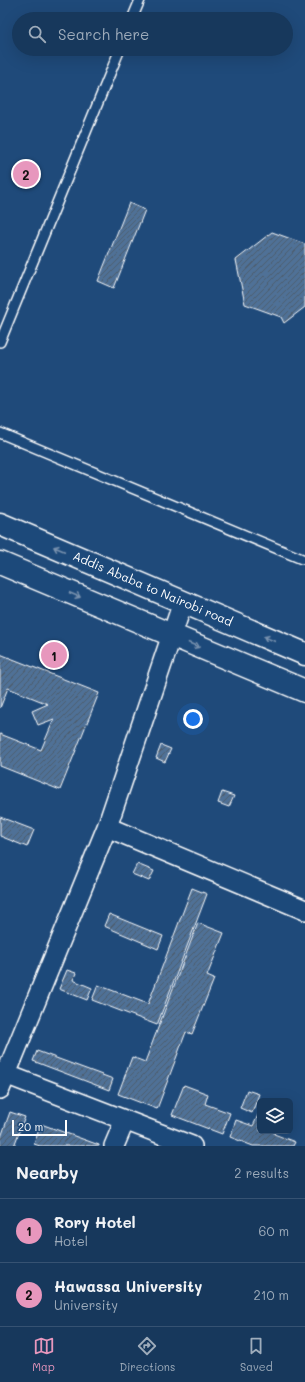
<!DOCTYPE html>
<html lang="en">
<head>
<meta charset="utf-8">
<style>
	:root { --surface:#17385c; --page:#244365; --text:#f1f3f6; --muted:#9eacbb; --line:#365272; --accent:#e797bd }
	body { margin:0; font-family:Mali,sans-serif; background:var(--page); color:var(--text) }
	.controls { position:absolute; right:12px; bottom:12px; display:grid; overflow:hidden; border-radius:6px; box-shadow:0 4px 16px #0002 }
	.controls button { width:36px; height:36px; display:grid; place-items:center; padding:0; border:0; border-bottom:1px solid var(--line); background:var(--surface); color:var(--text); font:20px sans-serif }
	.scale { position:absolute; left:12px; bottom:10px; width:55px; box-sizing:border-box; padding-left:4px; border:2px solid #fff; border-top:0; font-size:11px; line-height:14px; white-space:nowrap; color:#fff; -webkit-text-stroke:3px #1f4a7a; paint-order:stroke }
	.you { position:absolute; left:193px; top:719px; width:14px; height:14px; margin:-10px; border:3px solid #fff; border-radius:50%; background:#1a73e8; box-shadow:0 0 0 6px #1a73e833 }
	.badge { display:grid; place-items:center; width:26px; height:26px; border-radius:50%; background:var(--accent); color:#111; font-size:13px; font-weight:700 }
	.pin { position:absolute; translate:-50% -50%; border:2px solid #fff; box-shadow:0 1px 4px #0006 }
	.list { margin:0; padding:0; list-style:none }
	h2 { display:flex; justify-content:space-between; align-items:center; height:52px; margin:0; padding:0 16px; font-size:17px }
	h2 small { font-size:13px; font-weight:400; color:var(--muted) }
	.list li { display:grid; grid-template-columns:26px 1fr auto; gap:12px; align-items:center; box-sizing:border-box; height:64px; padding:0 16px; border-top:1px solid var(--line) }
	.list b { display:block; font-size:15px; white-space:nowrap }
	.list p { margin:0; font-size:13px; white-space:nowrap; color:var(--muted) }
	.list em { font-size:13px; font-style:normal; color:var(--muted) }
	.icon { flex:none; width:22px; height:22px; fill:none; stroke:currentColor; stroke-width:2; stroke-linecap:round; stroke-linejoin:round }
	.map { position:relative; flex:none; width:305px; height:1146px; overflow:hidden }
	.search { position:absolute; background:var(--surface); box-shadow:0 4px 16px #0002; left:12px; right:12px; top:12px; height:44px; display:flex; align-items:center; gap:10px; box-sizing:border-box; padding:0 14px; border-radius:22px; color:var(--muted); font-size:15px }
	.sheet { height:180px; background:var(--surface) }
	nav { display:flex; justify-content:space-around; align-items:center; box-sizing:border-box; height:56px; border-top:1px solid var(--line); background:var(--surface); font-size:11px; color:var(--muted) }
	nav a { display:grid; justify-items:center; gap:2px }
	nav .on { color:var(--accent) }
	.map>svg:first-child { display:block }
	.building { fill:url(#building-hatch); stroke:#fff }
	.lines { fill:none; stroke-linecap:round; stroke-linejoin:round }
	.lane-casing { stroke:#fff; stroke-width:12 }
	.street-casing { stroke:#fff; stroke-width:22 }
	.highway-casing { stroke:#fff; stroke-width:25 }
	.lane { stroke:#1f4a7a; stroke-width:9 }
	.street { stroke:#1f4a7a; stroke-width:19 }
	.highway { stroke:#1f4a7a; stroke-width:22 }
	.oneway { stroke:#7992af }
	.labels { text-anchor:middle; stroke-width:3.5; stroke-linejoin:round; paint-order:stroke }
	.street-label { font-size:12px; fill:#fff; stroke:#1f4a7a }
</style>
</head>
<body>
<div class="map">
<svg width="305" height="1146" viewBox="0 0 305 1146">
	<defs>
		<pattern id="building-hatch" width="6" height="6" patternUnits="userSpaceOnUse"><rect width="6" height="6" fill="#507197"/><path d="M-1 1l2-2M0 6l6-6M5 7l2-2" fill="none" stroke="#4e5b6a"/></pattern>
	</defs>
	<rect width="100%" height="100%" fill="#1f4a7a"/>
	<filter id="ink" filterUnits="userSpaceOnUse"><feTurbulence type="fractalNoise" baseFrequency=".025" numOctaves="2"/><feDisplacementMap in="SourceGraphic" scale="8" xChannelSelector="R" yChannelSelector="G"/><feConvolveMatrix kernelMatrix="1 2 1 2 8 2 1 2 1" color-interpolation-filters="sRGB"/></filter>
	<g filter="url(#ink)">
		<path class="building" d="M129,203L145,210L114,288L98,281Z
			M272,232L305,244V307L284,323L281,317L245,304L236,260Z
			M0,654L99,693L60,790L0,766V734L41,750L54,719L38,725L32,711L48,704L8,688L0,708Z
			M161,745L171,749L165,762L156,758Z
			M222,792L234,796L229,807L218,803Z
			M0,817L34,830L27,847L0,836Z
			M137,864L154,871L149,881L132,874Z
			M192,888L207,894L157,1025L92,1000L98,985L148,1004Z
			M109,914L163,936L158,949L104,926Z
			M198,923L224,933L207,976L214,979L192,1034L186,1032L157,1109L118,1094L132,1057L145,1062Z
			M67,970L76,973L73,980L92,988L87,1000L59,989Z
			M37,1051L113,1079L109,1090L33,1061Z
			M184,1085L208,1094L205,1104L230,1113L222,1134L172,1115Z
			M247,1090L259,1094L252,1113L240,1108Z
			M10,1112L25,1117L14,1146H0V1140Z
			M259,1113L260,1114V1131H275L274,1134L295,1142L293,1146H253L230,1137L236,1120L253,1126Z
			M41,1124L99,1145V1146H40L34,1144Z"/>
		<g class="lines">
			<defs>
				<path id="lane" d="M132,19L140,0
					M0,342L120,49
					M0,433L302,559"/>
				<path id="street" d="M107,827L305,910
					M0,1072L192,1146
					M0,1089L107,827L183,602
					M114,1146L125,1120"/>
				<g id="highway">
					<path id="s1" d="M0,524L305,654"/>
					<path d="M0,563L305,691"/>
				</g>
			</defs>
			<use href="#lane" class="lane-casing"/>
			<use href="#street" class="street-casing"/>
			<use href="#highway" class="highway-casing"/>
			<use href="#lane" class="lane"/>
			<use href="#street" class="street"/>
			<use href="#highway" class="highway"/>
		</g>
		<defs><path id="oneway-shaft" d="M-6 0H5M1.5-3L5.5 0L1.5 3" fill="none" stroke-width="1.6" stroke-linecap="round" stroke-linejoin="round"/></defs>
		<g class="oneway">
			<use href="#oneway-shaft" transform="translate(59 549) rotate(-157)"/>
			<use href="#oneway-shaft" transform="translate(75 595) rotate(23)"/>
			<use href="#oneway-shaft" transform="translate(269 639) rotate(-157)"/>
			<use href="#oneway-shaft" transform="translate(194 645) rotate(23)"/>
		</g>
	</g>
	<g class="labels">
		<g class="street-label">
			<text dy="4" stroke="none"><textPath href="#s1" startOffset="166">Addis Ababa to Nairobi road</textPath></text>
		</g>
	</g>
</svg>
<div class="controls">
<button><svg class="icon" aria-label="layers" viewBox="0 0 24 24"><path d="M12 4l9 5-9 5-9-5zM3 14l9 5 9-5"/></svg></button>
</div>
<div class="scale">20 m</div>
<div class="you"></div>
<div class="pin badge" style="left:54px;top:655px">1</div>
<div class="pin badge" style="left:26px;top:174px">2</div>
<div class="search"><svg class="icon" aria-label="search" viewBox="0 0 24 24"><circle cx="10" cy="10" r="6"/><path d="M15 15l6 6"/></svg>Search here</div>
</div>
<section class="sheet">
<h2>Nearby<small>2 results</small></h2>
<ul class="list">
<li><span class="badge">1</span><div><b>Rory Hotel</b><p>Hotel</p></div><em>60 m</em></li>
<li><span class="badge">2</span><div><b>Hawassa University</b><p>University</p></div><em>210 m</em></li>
</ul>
</section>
<nav>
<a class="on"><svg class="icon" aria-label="map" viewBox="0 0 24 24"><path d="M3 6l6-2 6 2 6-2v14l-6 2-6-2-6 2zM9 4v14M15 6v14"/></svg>Map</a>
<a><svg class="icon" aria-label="directions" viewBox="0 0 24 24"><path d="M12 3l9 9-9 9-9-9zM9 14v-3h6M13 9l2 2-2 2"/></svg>Directions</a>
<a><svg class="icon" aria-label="saved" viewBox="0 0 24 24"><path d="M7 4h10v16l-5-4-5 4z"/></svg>Saved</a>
</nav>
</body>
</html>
